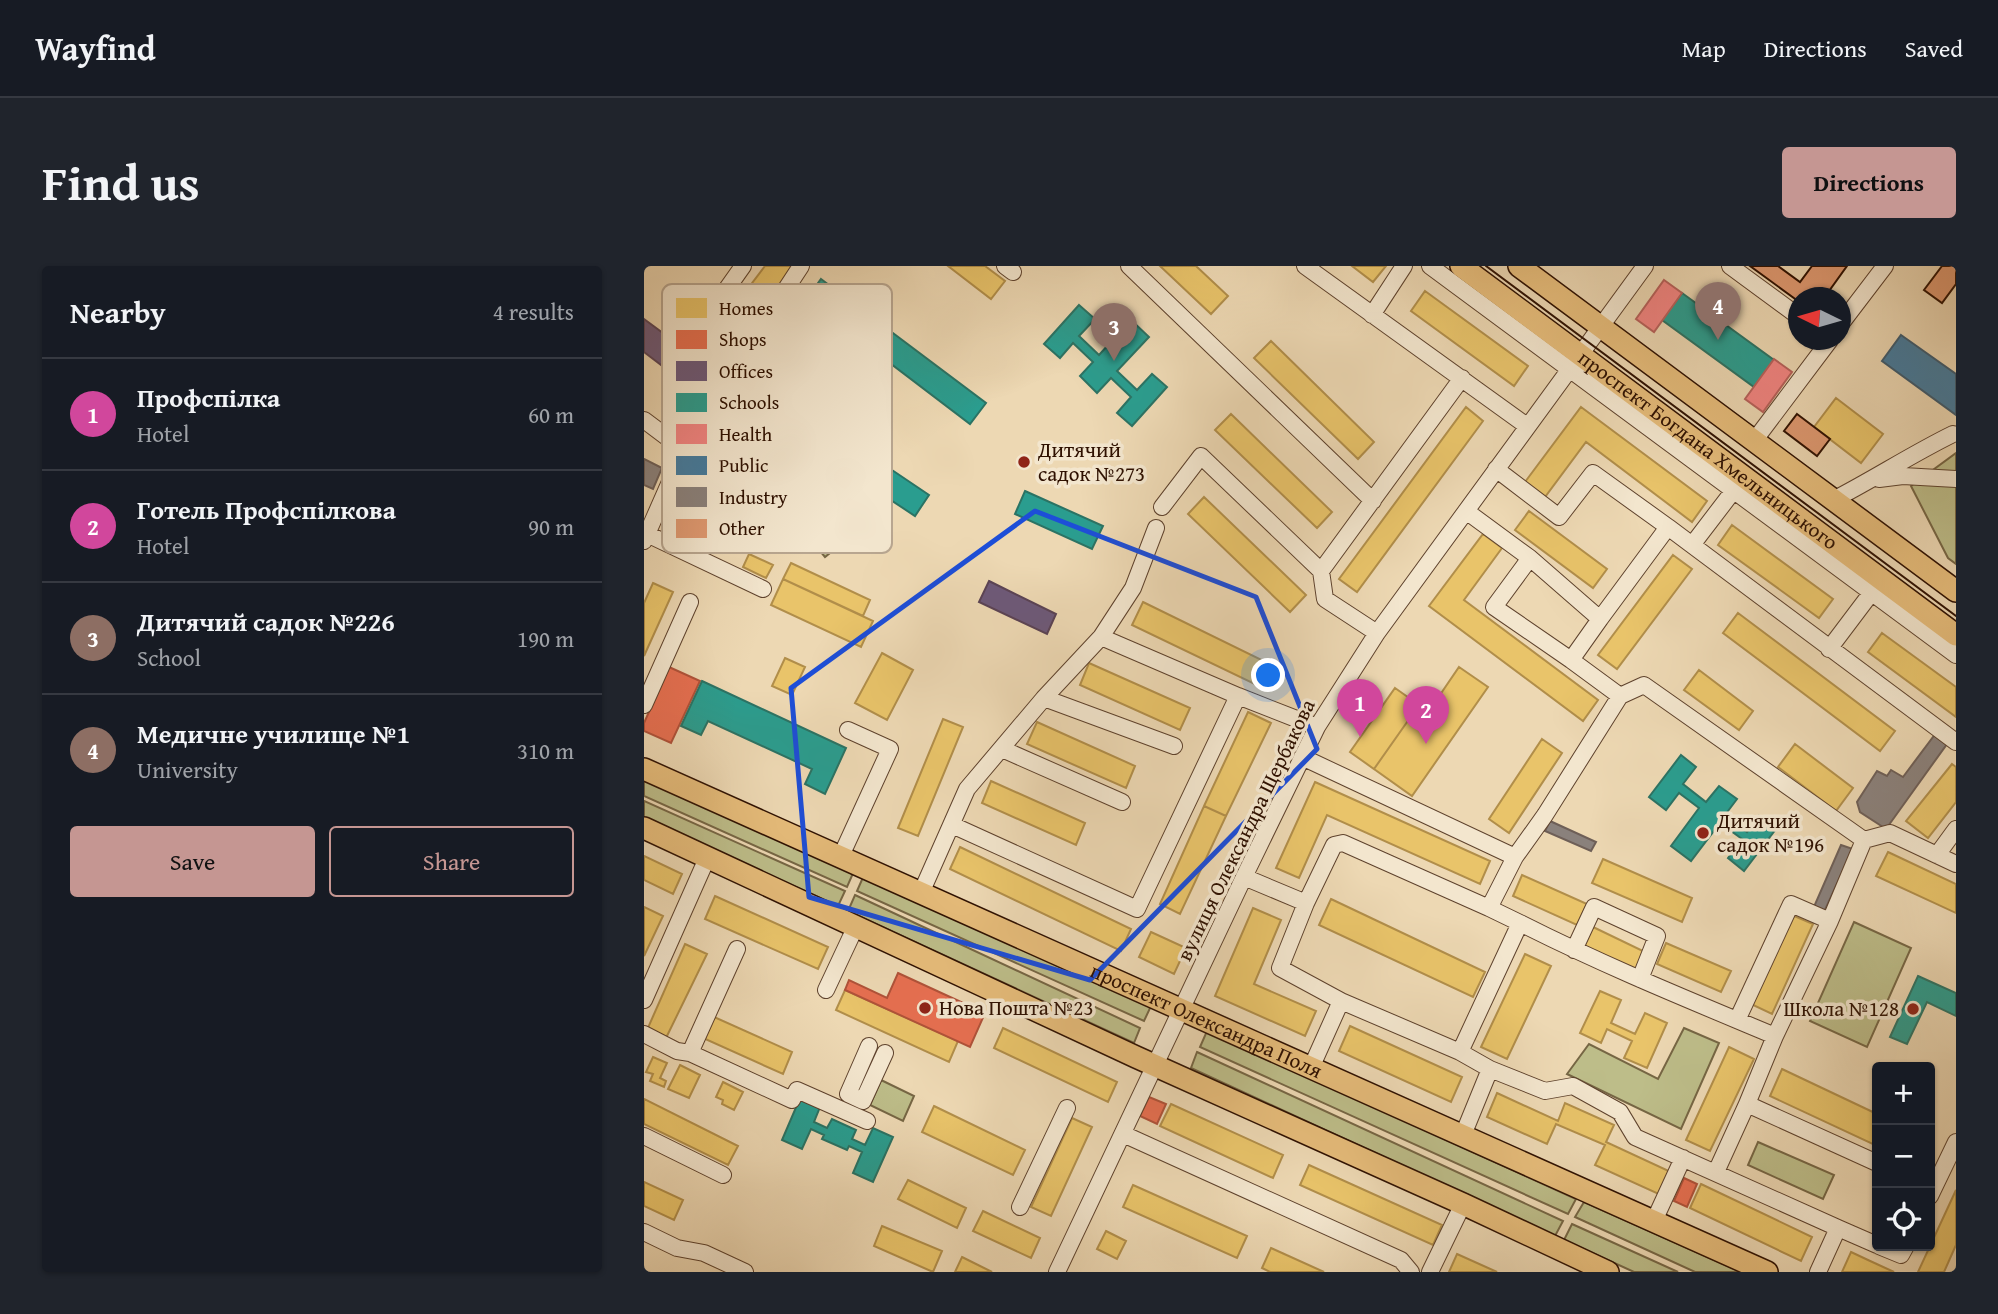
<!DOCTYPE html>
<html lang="en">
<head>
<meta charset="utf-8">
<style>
	:root { --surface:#171b24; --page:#20242c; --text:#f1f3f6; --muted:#9ea1a6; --line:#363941; --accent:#c59692 }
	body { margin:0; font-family:"Gentium Book Plus",serif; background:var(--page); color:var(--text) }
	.controls { position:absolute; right:21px; bottom:21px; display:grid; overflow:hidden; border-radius:7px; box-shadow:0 2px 5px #0004 }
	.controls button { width:63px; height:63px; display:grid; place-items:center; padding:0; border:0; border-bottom:2px solid var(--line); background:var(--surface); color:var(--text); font:35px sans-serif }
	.compass { position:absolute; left:1144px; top:21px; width:63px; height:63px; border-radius:50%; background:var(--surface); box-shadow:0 2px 5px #0004; rotate:275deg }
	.you { position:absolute; left:625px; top:410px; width:24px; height:24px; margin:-18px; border:5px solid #fff; border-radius:50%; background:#1a73e8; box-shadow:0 0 0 10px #1a73e833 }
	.badge { display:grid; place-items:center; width:46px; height:46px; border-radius:50%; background:var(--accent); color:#fff; font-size:23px; font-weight:700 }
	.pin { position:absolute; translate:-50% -58px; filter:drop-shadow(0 2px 4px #0008) }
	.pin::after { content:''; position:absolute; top:37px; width:24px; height:21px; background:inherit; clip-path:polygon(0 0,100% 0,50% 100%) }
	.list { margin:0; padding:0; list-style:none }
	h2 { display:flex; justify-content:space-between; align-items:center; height:91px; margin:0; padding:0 28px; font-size:30px }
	h2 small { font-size:23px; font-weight:400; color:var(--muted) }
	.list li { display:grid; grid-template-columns:46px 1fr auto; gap:21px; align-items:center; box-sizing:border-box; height:112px; padding:0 28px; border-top:2px solid var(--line) }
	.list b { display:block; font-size:26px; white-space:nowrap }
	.list p { margin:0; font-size:23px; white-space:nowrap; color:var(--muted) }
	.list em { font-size:23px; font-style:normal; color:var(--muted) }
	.actions { display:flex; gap:14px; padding:21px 28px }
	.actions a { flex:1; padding:16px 0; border:2px solid var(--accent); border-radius:7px; text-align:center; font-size:24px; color:var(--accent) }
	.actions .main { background:var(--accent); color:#111 }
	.icon { flex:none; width:38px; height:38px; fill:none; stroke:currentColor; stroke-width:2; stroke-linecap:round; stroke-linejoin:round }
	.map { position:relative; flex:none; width:1312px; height:1006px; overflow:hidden; border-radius:7px }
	header { display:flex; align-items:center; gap:42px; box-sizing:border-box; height:98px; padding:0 35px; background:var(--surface); border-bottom:2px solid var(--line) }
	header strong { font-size:33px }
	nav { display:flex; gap:38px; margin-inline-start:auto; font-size:24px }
	.intro { display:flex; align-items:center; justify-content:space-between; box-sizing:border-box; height:168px; padding:0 42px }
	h1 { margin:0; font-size:49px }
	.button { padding:18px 32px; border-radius:7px; background:var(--accent); color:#111; font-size:24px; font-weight:700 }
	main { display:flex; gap:42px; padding:0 42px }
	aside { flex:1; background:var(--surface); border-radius:7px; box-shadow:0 2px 5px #0004 }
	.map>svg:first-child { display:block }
	.green { fill:#bdbd89; stroke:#766644; stroke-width:2 }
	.homes { fill:#e9c46a; stroke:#b18e4a; stroke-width:2 }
	.shops { fill:#e76f51; stroke:#b05239; stroke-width:2 }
	.offices { fill:#6d597a; stroke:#5a4355; stroke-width:2 }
	.schools { fill:#2a9d8f; stroke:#2b7364; stroke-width:2; fill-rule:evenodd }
	.health { fill:#f28482; stroke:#b7615b; stroke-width:2 }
	.public { fill:#457b9d; stroke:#3e5b6e; stroke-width:2 }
	.industry { fill:#8a817c; stroke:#6e5f57; stroke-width:2 }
	.building { fill:#df9971; stroke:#2e1000; stroke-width:2 }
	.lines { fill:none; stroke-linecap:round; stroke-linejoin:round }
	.minor-casing { stroke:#5e422d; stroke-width:18 }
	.major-casing { stroke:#2e1000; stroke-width:24 }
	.minor { stroke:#f3e6ce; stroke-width:16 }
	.major { stroke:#e6bc7a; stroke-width:21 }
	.tram { stroke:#2e1000; stroke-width:2 }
	.marked { fill:none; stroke:#1d4ed8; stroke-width:5; stroke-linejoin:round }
	.poi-dot { fill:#8f2418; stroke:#f3e6ce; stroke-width:2.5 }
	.labels { text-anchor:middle; stroke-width:7; stroke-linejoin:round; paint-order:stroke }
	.poi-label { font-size:21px; fill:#2e1000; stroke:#f3e6ce; text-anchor:start }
	.street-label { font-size:21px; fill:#2e1000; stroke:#f3e6ce }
	.key { fill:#f3e6ce; stroke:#b8a690; stroke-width:2 }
	.key-label { font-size:19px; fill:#2e1000 }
</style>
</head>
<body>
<header>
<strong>Wayfind</strong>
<nav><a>Map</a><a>Directions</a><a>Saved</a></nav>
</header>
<div class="intro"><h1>Find us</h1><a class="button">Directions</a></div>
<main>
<aside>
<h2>Nearby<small>4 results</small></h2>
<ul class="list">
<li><span class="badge" style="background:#d1479c">1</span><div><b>Профспілка</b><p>Hotel</p></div><em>60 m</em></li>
<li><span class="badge" style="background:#d1479c">2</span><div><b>Готель Профспілкова</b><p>Hotel</p></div><em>90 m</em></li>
<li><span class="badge" style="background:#8d6e63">3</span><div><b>Дитячий садок №226</b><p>School</p></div><em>190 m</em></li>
<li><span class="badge" style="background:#8d6e63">4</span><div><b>Медичне училище №1</b><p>University</p></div><em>310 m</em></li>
</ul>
<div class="actions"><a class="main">Save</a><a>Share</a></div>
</aside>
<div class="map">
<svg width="1312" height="1006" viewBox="0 0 1312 1006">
	<rect width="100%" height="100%" fill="#edd8b3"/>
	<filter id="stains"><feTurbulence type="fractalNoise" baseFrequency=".00286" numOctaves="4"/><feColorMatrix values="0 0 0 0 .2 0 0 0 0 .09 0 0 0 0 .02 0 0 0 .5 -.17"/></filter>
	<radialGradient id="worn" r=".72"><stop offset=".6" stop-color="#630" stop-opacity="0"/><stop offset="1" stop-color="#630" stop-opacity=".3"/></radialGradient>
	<path class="green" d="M152,147L234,248L181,291L99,191Z
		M1312,187V298L1304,292L1267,220Z
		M0,511L210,605L203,621L0,530Z
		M0,535L201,625L194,640L0,553Z
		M220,609L507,740L500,755L213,625Z
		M211,629L496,762L490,777L204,645Z
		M1210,656L1267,682L1223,781L1166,755Z
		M1040,762L1075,777L1037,863L923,808L945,778L1014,813Z
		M563,765L932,933L924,948L556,781Z
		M553,786L919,955L911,970L547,802Z
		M237,814L270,830L259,855L226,839Z
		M1114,876L1190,909L1179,933L1104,899Z
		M940,936L1097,1006H1051L931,951Z
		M928,958L1034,1006H990L920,974Z"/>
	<path class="homes" d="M121,0H152L78,98L58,83Z
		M304,0H341L361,15L347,33Z
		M516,0H552L584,30L567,48Z
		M708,0H742L729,16Z
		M781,25L884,100L870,120L767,45Z
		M627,75L730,176L714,193L610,92Z
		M1192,132L1239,168L1217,197L1170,161Z
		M822,141L839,155L713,326L695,313Z
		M937,141L1063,235L1048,256L942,176L901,231L881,216Z
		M587,148L688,246L673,262L571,164Z
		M560,231L662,329L646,346L544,248Z
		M885,245L963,303L949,322L871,264Z
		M1088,259L1189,333L1175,352L1074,279Z
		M839,268L858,282L820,334L954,434L939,455L785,340Z
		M105,288L129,299L122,312L99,301Z
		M1029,289L1048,303L973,403L954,389Z
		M147,297L226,334L219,350L139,313Z
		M139,313L229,355L217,381L127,339Z
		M9,317L29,326L0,390V337Z
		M499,336L632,401L621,423L488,359Z
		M1094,347L1251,465L1236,485L1079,367Z
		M1238,367L1312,421V451L1224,386Z
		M238,387L269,404L243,454L211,437Z
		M141,392L161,401L148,429L128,420Z
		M445,397L546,442L536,464L436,419Z
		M815,401L844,421L768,530L730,503L775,439L785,445Z
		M1055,404L1109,445L1095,464L1040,424Z
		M751,422L775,439L730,503L706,486Z
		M604,446L627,457L582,550L560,540Z
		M299,453L319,461L274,570L254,562Z
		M393,456L491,500L482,522L383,478Z
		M898,473L918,487L865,567L845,553Z
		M1151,478L1209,522L1192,545L1134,501Z
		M1308,498L1312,501V536L1284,572L1262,555Z
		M347,515L441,557L432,579L338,537Z
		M671,516L846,595L836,618L683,549L655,612L632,602Z
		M560,540L582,550L536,648L516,638Z
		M316,581L487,663L477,685L306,603Z
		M1244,586L1312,618V647L1232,610Z
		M0,590L38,608L29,628L0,614Z
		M959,593L1048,632L1038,656L948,617Z
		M878,609L943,638L933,659L869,630Z
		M71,630L184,681L174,703L61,653Z
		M687,633L841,706L829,731L675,659Z
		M0,641L19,650L0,690Z
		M609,642L637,654L610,718L672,745L661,770L571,730Z
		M1148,649L1169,658L1128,748L1107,738Z
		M947,660L1001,686L992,707L937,681Z
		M507,666L542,682L530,708L495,691Z
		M1022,677L1087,705L1077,726L1013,698Z
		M41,678L63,688L21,774L3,764Z
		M881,688L907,700L863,793L837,781Z
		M201,724L314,775L305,796L192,744Z
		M956,725L977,734L967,757L991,768L1001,747L1023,757L1003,802L980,792L988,775L963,763L957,777L936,767Z
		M68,750L148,786L139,808L59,772Z
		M706,760L818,811L807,836L695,785Z
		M359,762L473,816L464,836L350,782Z
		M1085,781L1110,793L1066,885L1042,874Z
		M9,791L23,797L16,812L22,815L20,821L6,815L9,808L2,806Z
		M36,799L56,809L45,832L24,823Z
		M1138,803L1233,848V880L1126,830Z
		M79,816L99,826L90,844L78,838L79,834L72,831Z
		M853,827L914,855L921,837L970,859L962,876L1029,907L1019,930L951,899L961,879L912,858L903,878L843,851Z
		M0,833L94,880L84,899L0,858Z
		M527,838L639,889L629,912L516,860Z
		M290,840L381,884L369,909L278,866Z
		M428,852L448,861L407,950L387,941Z
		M665,899L798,959L789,979L656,919Z
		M264,914L322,942L313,962L254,933Z
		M0,916L39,934L30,954L0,940Z
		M1057,918L1168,971L1157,995L1046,942Z
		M489,919L603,970L593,992L479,941Z
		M1312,924V979L1300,1006H1274Z
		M339,945L396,972L387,992L329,965Z
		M238,960L298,985L289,1006L230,980Z
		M462,965L482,975L473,993L453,983Z
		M627,982L680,1006H626L618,1002Z
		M1207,986L1224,994L1250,1006H1198Z
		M813,988L853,1006H805Z
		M318,991L348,1006H311Z"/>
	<path class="shops" d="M25,401L56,415L27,477L0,465V457Z
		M254,707L341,747L326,781L201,724L205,714L243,732Z
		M505,831L522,838L513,858L496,850Z
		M1040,912L1053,918L1043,941L1030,935Z"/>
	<path class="offices" d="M0,53L58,96L42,118L0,86Z
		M345,315L412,348L403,368L335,336Z"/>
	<path class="schools" d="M177,13L342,137L326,158L247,98L220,133L243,150L229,170L122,90L136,71L144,77L170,42L161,35ZM190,57L228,85L202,119L165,91Z
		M1038,27L1130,94L1110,121L1018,54Z
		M435,39L451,53L435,70L455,89L487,54L505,71L473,105L493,124L508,108L523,121L488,160L473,147L487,131L467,112L453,127L436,110L449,96L429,77L416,92L400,78Z
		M242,200L285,229L271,250L227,221Z
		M381,225L459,260L448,283L371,248Z
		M58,415L202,482L181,528L161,518L168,503L64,455L57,469L37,460Z
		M1037,489L1052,501L1039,518L1062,536L1075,520L1093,533L1081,549L1103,566L1115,550L1132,563L1100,605L1084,592L1098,573L1076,557L1047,595L1027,580L1055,542L1035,527L1022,544L1005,531Z
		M1274,710L1312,727V750L1283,736L1263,778L1246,771Z
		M156,832L176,841L170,856L183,862L188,853L212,864L208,873L221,879L229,862L249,871L229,916L209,907L218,886L205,880L203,884L178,873L180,869L167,863L158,883L138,874Z"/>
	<path class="health" d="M1020,14L1038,27L1010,66L992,53Z
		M1130,93L1148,106L1119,146L1101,133Z"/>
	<path class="public" d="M1257,69L1312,108V149L1238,95Z"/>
	<path class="industry" d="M0,193L18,202L9,223L0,219Z
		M1292,467L1303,478L1242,563L1216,546L1213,536L1233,505L1243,510L1247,504L1259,511Z
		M906,555L952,576L947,585L901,565Z
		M1197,579L1209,583L1180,646L1169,643Z"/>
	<path class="building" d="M1106,0H1134L1156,16L1168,0H1203L1180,32H1154V35Z
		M1298,0H1312V18L1298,37L1280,24Z
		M1153,148L1186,173L1173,190L1140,165Z"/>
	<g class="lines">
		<defs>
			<path id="minor" d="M361,0L369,6
				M485,0L729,235
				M661,0L883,160
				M786,0L1312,389
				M1086,0L1154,50
				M65,48L99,0
				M728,49L760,0
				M1196,59L1241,0
				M93,95L217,185
				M0,154L40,184
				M1110,175L1186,74
				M852,203L915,251L949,207L1024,261
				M1235,213L1259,210L1312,213
				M1189,234C1230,213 1268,188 1309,168
				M518,241L557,190L677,305L681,333L733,367
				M3,268L119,323
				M0,275L40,184L58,151L157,0
				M1048,279L1312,476
				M886,292L850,341L927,394
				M677,305L818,112
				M956,353L1024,261L1048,279L1090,224
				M457,371L594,430L673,461
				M1185,383L1228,326
				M976,430L1000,419L1220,574L1246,567L1312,598
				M400,432L530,480
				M0,439L46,336
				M358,483L478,536
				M658,491L871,591
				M308,559L493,643L594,430
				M1293,589L1312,563
				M197,590L246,483L204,464
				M600,611L662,637
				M277,627L323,523L400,432L457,371L489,322L512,262
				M876,657C959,699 1045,734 1131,770L1103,838L1233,897
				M930,684L950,641L1013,670L996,713
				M182,724L212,660
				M0,734L64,590
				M697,735L636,702L662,637L690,579L699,577L845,642
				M1095,750L1147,638L1186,655
				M0,768L33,785L46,787L148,834L153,824L223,855
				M1131,770L1186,655L1220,574
				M225,780L204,828L219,835L241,787
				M46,787L93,683
				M667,802L697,735L816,786
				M846,803L901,825L929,820L976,846L991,871L1194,962
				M479,868L757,994L767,1006
				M819,869L846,803L816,786L876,657L845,642L871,591L901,549L976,430L927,394L956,353L886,292L822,245
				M0,870L79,909
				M1072,906L1103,838
				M1286,930L1312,876
				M376,941L423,842
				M1010,955L1039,892
				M0,966L33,982L60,987L101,1006
				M1235,980L1257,989L1262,980
				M413,1006L600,611L673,461L733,367L1001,0
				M786,1006L819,938
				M1174,1006L1194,962L1233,979"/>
			<g id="major">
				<path id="s1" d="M817,0L1312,369"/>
				<path d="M875,0L1312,325"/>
				<path id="s2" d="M0,503L1123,1006"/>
				<path d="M0,562L492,791L819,938L964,1006"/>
			</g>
		</defs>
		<use href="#minor" class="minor-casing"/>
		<use href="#major" class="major-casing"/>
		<use href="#minor" class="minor"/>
		<use href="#major" class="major"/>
		<path class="tram" d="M842,0L1312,350"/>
	</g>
	<path class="marked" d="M391,245L612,331L673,483L446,714L165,631L147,422Z"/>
	<g class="poi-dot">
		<circle cx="380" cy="196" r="7"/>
		<circle cx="1059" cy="567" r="7"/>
		<circle cx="281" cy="742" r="7"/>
		<circle cx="1269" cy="743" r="7"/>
	</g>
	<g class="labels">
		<g class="poi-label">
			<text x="394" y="191">Дитячий<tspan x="394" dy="24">садок №273</tspan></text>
			<text x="1073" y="562">Дитячий<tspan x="1073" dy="24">садок №196</tspan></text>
			<text x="295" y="749">Нова Пошта №23</text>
			<text x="1255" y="750" text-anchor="end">Школа №128</text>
		</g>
		<g class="street-label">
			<text dy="7" stroke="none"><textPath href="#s1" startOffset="308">проспект Богдана Хмельницького</textPath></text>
			<text transform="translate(602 564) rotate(-64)" y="7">вулиця Олександра Щербакова</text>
			<text dy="7" stroke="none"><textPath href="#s2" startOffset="616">проспект Олександра Поля</textPath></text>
		</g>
	</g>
	<rect x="18" y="18" width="230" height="269" rx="10" class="key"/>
	<rect x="32" y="32" width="31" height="20" fill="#e9c46a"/>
	<rect x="32" y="64" width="31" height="19" fill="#e76f51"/>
	<rect x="32" y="95" width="31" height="20" fill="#6d597a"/>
	<rect x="32" y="127" width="31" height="19" fill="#2a9d8f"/>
	<rect x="32" y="158" width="31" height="20" fill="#f28482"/>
	<rect x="32" y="190" width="31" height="19" fill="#457b9d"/>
	<rect x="32" y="221" width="31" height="20" fill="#8a817c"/>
	<rect x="32" y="253" width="31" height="19" fill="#df9971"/>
	<g class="key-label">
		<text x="75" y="49">Homes</text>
		<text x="75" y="80">Shops</text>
		<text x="75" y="112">Offices</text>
		<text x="75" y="143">Schools</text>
		<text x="75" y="175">Health</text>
		<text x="75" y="206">Public</text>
		<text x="75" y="238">Industry</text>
		<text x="75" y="269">Other</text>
	</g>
	<rect width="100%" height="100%" filter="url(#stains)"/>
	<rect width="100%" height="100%" fill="url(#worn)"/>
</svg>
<div class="controls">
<button>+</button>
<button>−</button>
<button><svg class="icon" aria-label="locate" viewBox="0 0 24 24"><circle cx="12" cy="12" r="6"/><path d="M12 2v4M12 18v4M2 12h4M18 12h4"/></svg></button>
</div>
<svg class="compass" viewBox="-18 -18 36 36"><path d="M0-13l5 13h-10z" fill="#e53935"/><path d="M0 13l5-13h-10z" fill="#9ea1a6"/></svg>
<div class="you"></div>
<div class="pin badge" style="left:716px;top:471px;background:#d1479c">1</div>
<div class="pin badge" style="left:782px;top:478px;background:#d1479c">2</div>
<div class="pin badge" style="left:470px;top:95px;background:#8d6e63">3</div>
<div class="pin badge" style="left:1074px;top:74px;background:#8d6e63">4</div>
</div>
</main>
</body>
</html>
